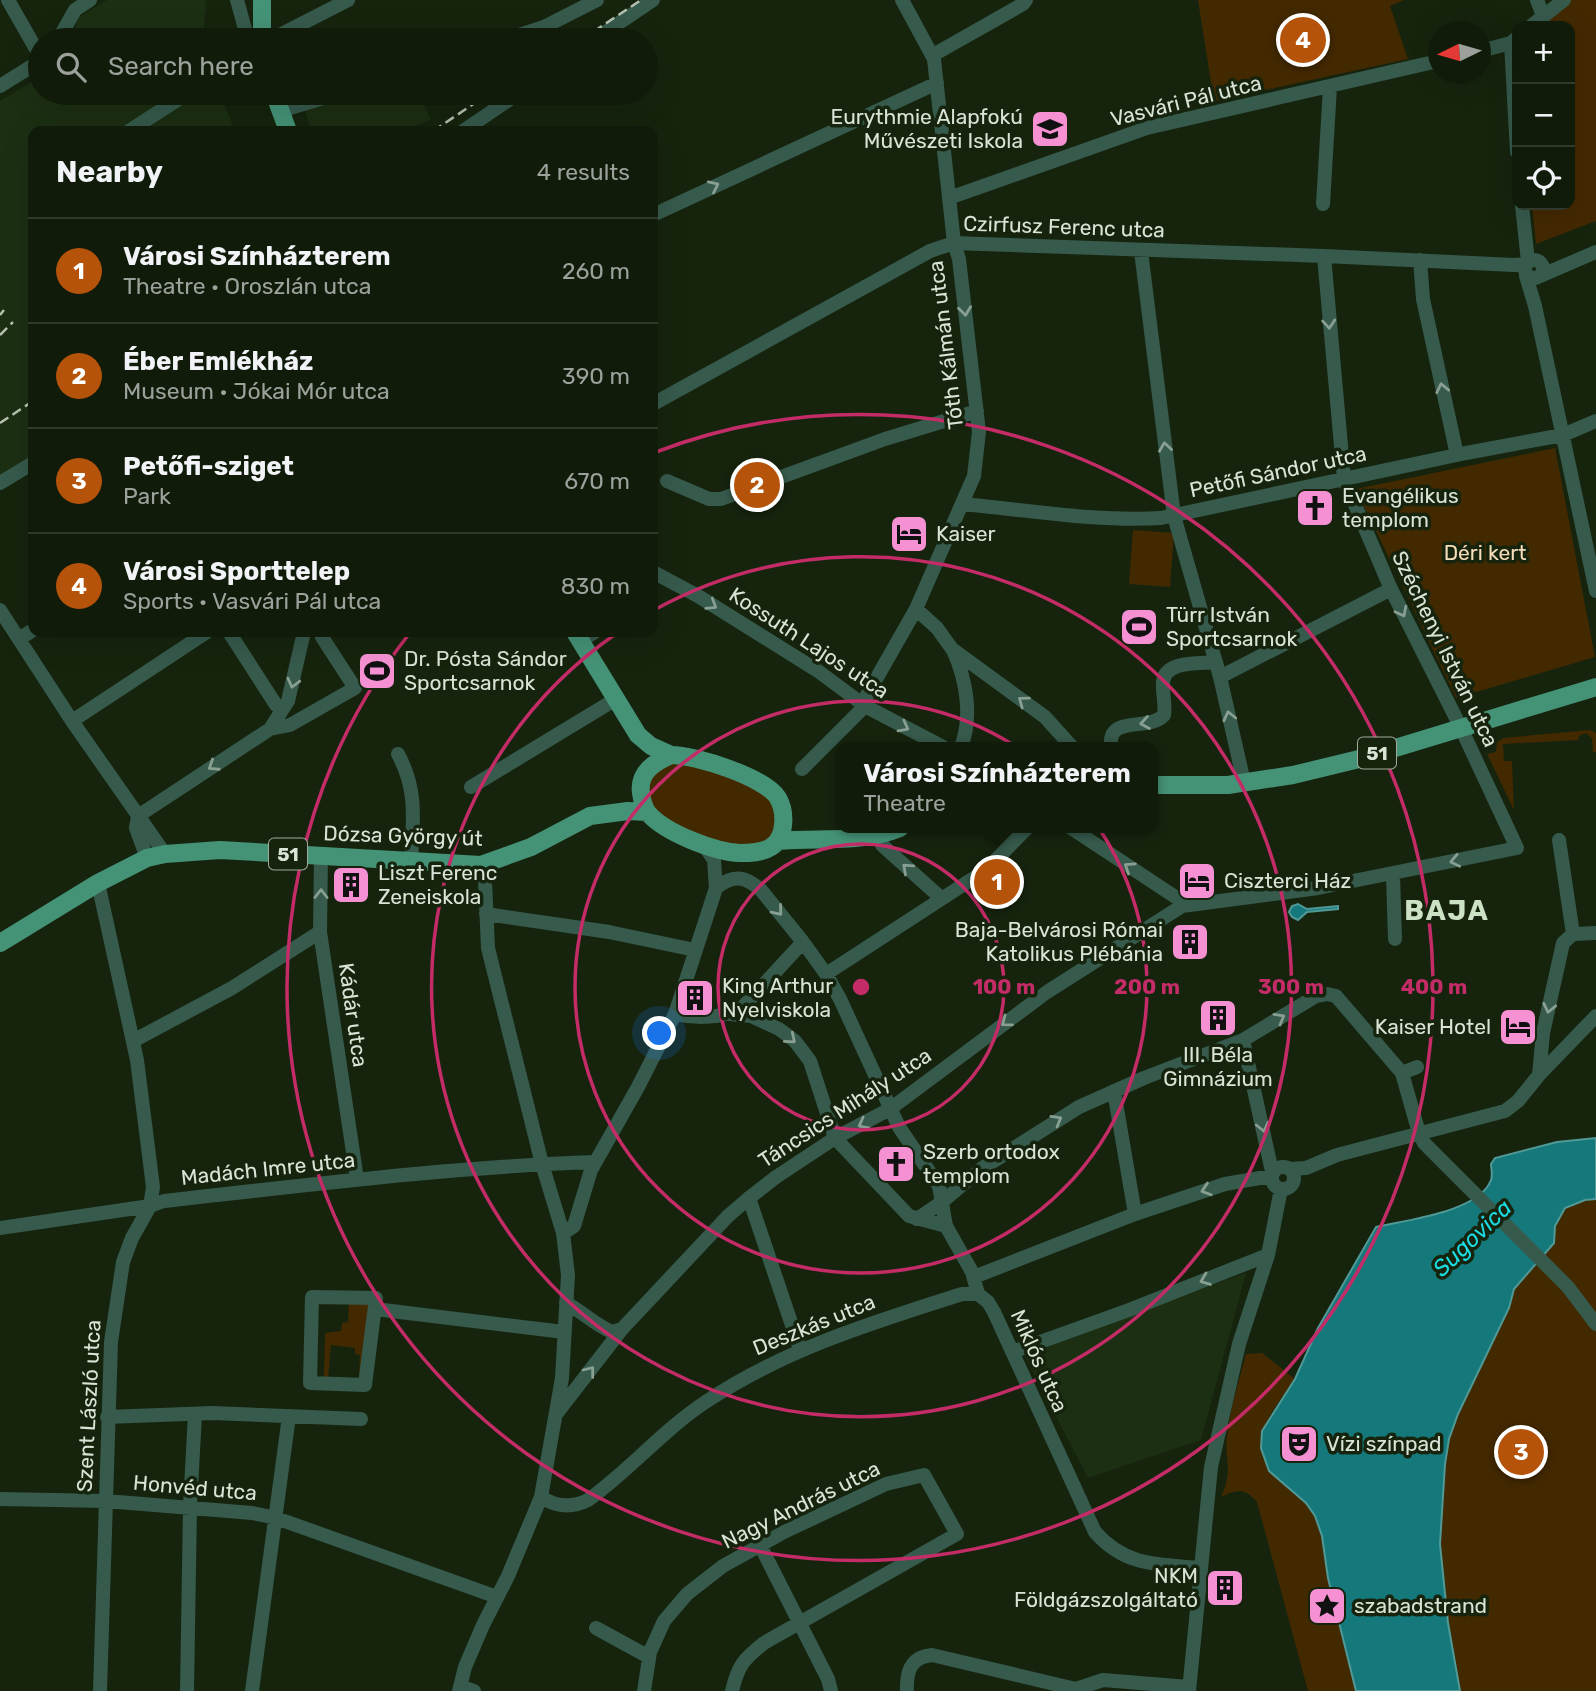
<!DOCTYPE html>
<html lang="en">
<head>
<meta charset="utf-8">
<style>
	:root { --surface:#101b0a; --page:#192413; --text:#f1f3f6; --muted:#9ca19c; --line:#30392b; --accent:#b45309 }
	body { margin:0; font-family:Rubik,sans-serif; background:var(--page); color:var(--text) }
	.controls { position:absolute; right:21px; top:21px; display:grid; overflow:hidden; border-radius:14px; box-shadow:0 7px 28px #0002 }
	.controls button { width:63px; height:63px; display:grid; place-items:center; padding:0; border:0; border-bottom:2px solid var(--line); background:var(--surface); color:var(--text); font:35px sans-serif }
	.compass { position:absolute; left:1428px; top:21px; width:63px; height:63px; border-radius:50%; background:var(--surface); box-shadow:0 7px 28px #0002; rotate:265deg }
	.you { position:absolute; left:660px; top:1034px; width:24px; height:24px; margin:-18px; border:5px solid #fff; border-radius:50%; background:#1a73e8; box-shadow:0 0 0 10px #1a73e833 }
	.badge { display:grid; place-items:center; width:46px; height:46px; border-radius:50%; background:var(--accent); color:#fff; font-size:23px; font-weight:700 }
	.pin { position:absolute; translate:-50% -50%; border:4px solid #fff; box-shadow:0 2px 7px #0006 }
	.popup { position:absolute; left:836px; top:742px; width:322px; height:91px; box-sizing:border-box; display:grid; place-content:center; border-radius:14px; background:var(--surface); filter:drop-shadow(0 2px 5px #0005); font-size:23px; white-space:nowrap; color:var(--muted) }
	.popup b { font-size:26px; color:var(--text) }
	.popup::after { content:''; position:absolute; left:50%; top:100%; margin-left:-14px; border:14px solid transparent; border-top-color:var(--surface) }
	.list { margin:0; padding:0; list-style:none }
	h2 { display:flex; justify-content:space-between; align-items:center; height:91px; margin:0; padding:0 28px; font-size:30px }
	h2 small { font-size:23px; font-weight:400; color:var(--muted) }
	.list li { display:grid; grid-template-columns:46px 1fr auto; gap:21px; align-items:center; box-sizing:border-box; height:105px; padding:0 28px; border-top:2px solid var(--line) }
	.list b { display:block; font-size:26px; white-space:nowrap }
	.list p { margin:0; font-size:23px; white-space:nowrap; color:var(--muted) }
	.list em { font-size:23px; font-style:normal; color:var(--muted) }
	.icon { flex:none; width:38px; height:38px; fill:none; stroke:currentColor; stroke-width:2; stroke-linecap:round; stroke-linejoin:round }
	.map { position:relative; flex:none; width:1596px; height:1691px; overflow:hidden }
	.search { position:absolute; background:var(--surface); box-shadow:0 7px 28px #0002; left:28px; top:28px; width:630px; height:77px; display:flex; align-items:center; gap:18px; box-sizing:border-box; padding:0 24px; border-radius:38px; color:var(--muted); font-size:26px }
	.panel { position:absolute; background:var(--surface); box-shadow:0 7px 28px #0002; left:28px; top:126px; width:630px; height:511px; border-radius:14px }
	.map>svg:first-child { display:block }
	.built { fill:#1c2f13 }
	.green { fill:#432900 }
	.water { fill:#15797c; stroke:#509997; stroke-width:2 }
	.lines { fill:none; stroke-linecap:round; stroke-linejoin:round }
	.minor { stroke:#365a4c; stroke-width:14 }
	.major { stroke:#459377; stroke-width:18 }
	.rail { stroke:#b6c0b1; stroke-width:2.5; stroke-dasharray:10 5; stroke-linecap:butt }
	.oneway { stroke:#889f91 }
	.ring { fill:none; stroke:#c42c67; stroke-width:3.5 }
	.labels { text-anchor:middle; stroke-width:7; stroke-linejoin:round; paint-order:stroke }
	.shield { fill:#16240e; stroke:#9faa9a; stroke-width:2 }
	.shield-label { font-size:19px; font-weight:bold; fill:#dae4d6 }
	.street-label { font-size:21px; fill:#dae4d6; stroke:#16240e }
	.poi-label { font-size:21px; fill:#dae4d6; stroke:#16240e; text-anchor:start }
	.park-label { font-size:21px; fill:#f6dcb9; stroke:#16240e }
	.water-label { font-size:23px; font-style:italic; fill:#1adce2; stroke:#16240e }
	.district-label { font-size:28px; font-weight:bold; letter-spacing:2px; fill:#cde2c4; stroke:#16240e }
	.centre { fill:#c42c67; stroke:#16240e; stroke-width:3.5 }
	.ring-label { font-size:21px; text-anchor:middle; font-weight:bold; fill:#c42c67; stroke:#16240e; stroke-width:7; stroke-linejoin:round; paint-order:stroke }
</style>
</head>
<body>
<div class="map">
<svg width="1596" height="1691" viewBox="0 0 1596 1691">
	<rect width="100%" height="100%" fill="#16240e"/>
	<path class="built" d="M107,0H206L203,40H71L79,17Z
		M40,77V93H220L235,131H33V461L0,482V101Z
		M376,93H418L431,119L405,131H311L305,111L333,100L339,101Z
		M1246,1273L1201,1440L1088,1478L1023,1353Z"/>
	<path class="green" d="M1198,0H1404L1390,6L1408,59L1214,101Z
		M1564,0H1596V221L1536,244L1532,205H1570V26H1545Z
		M1555,448L1595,657L1456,698L1356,489Z
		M1133,530L1174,533L1170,587L1129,584Z
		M1590,730L1596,733V752H1593L1592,738L1586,733L1579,736L1578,740L1503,744L1504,761H1512L1514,810L1487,754L1496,752L1497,742L1503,738Z
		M687,760L762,791L777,811L773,836L754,849L706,840L650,810L647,778L661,764Z
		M1596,1199V1691H1460L1448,1623L1440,1544L1445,1464L1449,1439L1458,1414L1514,1289L1554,1243L1555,1226L1565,1208L1585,1200Z
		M349,1301H370L361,1377H359L360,1355L355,1354V1348L331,1345L328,1378L324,1377L325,1333L341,1331L342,1323L348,1322Z
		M1262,1353L1295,1379C1282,1399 1258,1424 1262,1450C1266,1482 1300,1489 1314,1514C1324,1533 1324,1556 1328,1577C1336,1615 1347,1653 1356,1691H1308L1257,1502C1246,1488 1236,1489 1221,1497C1234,1468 1224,1463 1227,1436C1230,1409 1239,1381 1246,1354Z"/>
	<path class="water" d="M1298,904L1307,909L1338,906V909L1307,912L1298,920L1292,917L1289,912L1292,906Z
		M1596,1138V1199L1585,1200L1565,1208L1555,1226L1554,1243L1514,1289L1509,1308L1458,1414L1449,1439L1445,1464L1440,1544L1448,1623L1460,1691H1356L1328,1578L1322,1536L1315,1516L1306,1503L1269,1471L1261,1448L1262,1431L1295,1379L1318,1328L1376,1227C1406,1220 1479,1212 1491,1180C1493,1174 1491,1169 1491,1164L1495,1158L1557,1142Z"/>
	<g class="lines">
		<path class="minor" d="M8,0L40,56
			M237,0L248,40
			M1537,0L1543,16
			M1531,26L1564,0
			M58,40L75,10L90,0
			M262,40L272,39L348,0
			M504,40L544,27L597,0
			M594,40L653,0
			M1511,43L1517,152
			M1480,51L1511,43L1517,38
			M933,55L1023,4L1026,0
			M0,86L40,61
			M280,111L340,93
			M129,131L188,93
			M463,131L519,93
			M949,198L1147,128L1438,61
			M1323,204L1330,87
			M1522,205L1528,262
			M653,215L937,83
			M1141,251L1174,516L1220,677L1244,782
			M1525 269a9 9 0 1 1 18 0a9 9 0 1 1-18 0Z
			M1420,260L1423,299L1457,455
			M1526,276L1535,306L1596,591
			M1540,276L1596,252
			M653,404L930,251L954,243L1324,256L1514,265L1526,264
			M667,481L709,499H721L885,439L977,411
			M0,483L33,463
			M962,504C1028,510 1096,522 1161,518L1466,453L1563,435L1596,421
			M653,572L698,596L818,671L865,706L943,747
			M916,609L937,628L952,649L1045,717L1072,747
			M0,610L72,721L165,854
			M229,632L276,705
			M19,639L33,630
			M580,641L595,632
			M953,650C966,679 973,716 961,747
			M1220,677L1391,589
			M72,721L207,632
			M270,729L290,725L355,688L322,637
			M1111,747C1107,714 1149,732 1164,715C1166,704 1162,693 1163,682C1165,660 1200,664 1216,662
			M398,754C418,791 413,821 411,861
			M802,769L865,706L867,695L916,609L974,476L979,432L959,259L954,243L934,59L902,0
			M471,787L616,699
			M138,816L270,729L288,701L304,632
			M138,816L136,828L147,858
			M1071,828L1186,904
			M881,834L882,845L941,898
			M1559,840L1573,934
			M321,856L320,932L357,1179
			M1393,875L1395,939
			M98,883L137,1060L153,1187L150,1206L132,1238L123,1262L111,1342L100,1691
			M716,888C733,874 745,876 761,890L803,942L826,974L840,999L899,1127L939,1186L946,1226L972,1272L978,1294L988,1302L994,1312L1095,1532C1126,1567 1158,1564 1201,1568
			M486,914L609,932L695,950
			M826,974L986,870L1027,828
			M675,1014C697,1019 722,1018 742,1008L803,942
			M730,1014L751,1016L779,1029L795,1041L810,1061L835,1138L909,1216L946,1226
			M1243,1040L1271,1167L1274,1171
			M133,1041L232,988L320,932
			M1402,1073L1417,1067
			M1539,1075L1543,1033L1563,943L1573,934L1596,933
			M1114,1091L1135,1214
			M1272 1178a11 11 0 1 1 22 0a11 11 0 1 1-22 0Z
			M1290,1169L1306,1168L1337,1155L1505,1111L1518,1101L1539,1075L1596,1016
			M749,1198L800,1349
			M917,1219L942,1202L981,1169L1079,1107L1144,1078L1243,1040L1316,996L1327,994L1336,996L1402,1073L1419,1133L1424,1143L1568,1287L1596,1324
			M0,1228L150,1206L164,1201C308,1185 451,1167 595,1162
			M563,1233L574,1226L591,1170L638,1087L675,1014L716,888L714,860L704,845
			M974,1277L1135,1214L1225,1184L1272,1176
			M312,1297L376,1298L365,1385L310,1383Z
			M566,1303C583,1312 595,1325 612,1332L622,1329
			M375,1309L564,1332
			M1012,1352L1129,1310L1268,1255
			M557,1413L622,1329L728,1216L749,1198L776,1177L835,1138L890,1109L1047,992L1182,906L1318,888L1517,848L1461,728L1391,589L1344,479L1324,256
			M107,1417L212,1413L361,1419
			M541,1497C556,1507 572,1508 588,1500C630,1470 664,1429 707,1401C785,1349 874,1322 962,1294H978
			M0,1499L106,1501L252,1513L276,1518L497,1597
			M760,1545L828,1679L831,1691
			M596,1628L649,1657
			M460,1686L474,1691
			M187,1691L190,1507L195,1414
			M252,1691L289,1416
			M459,1691L465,1667L483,1625L508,1576L541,1497L562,1378L568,1275L563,1233L542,1164L488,948L485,881L481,865
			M644,1691L650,1652L664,1621L687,1594L723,1566L784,1532L886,1484L924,1475L957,1534L764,1643C744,1659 738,1665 732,1691
			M907,1691C906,1671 911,1657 932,1655L1076,1689L1103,1680L1189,1687
			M1189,1691L1211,1467L1239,1344L1268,1255L1281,1189"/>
		<path class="major" d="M262,0V40
			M274,93L288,131
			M575,632L638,735L651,746L671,755
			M671,755C695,755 765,777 778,798C786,812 786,838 771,847C762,853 750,853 740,853C715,852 665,833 648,813C644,808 642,800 641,793C638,772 655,762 671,755Z
			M1153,785H1228L1293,775L1359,759L1596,687
			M778,841C819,837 861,844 900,828
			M0,943L98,883L147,858L165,854L220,850L481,865L531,847L590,816L628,811L647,812"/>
		<path class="rail" d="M581,40L641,0
			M433,131L490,93
			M0,315L4,310
			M0,335L13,322
			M0,423L33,401"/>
	</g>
	<defs><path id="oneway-chevron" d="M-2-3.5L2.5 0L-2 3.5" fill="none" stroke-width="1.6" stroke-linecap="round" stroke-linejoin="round" transform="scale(1.75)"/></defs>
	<g class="oneway">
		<use href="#oneway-chevron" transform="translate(714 186) rotate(-25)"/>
		<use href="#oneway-chevron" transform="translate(965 311) rotate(83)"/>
		<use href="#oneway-chevron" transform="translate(1329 324) rotate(85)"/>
		<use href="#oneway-chevron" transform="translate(1442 388) rotate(-102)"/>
		<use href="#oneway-chevron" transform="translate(1165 447) rotate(-98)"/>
		<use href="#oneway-chevron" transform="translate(712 605) rotate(32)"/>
		<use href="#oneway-chevron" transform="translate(1402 612) rotate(63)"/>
		<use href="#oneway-chevron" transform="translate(293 683) rotate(104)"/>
		<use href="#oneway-chevron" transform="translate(1023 701) rotate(-144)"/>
		<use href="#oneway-chevron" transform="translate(1229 716) rotate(-103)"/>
		<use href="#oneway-chevron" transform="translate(1145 723) rotate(171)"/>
		<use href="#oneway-chevron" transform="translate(904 727) rotate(28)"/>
		<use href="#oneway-chevron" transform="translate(213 766) rotate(147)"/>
		<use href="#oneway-chevron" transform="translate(1455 861) rotate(168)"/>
		<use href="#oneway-chevron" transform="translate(1129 867) rotate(-146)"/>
		<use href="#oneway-chevron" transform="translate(907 868) rotate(-138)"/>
		<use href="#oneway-chevron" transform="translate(321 894) rotate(-90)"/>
		<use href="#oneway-chevron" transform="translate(778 911) rotate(51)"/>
		<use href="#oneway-chevron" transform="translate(1549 1008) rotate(102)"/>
		<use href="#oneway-chevron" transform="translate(1280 1018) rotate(-30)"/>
		<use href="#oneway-chevron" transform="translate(1006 1022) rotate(143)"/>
		<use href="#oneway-chevron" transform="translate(791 1039) rotate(40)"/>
		<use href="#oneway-chevron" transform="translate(1057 1120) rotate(-30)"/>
		<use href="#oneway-chevron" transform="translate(863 1124) rotate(152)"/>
		<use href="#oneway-chevron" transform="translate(1263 1127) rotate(77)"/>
		<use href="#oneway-chevron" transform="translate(1206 1190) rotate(162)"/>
		<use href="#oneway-chevron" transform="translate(1205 1280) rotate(159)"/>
		<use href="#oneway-chevron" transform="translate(590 1371) rotate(-52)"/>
	</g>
	<g class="ring">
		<circle cx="861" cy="987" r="143"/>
		<circle cx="861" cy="987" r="286"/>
		<path d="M656 609A430 430 0 1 1 617 633"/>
		<path d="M656 452A573 573 0 1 1 409 634"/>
	</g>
	<defs>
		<symbol id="school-square" viewBox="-11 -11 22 22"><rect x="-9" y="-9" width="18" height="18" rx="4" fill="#f591d2" stroke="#16240e"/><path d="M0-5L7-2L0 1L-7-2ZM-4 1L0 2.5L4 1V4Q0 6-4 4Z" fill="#111"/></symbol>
		<symbol id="church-square" viewBox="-11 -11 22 22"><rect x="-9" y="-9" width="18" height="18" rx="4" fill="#f591d2" stroke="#16240e"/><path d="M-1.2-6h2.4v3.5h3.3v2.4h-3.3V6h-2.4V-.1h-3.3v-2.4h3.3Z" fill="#111"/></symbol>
		<symbol id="hotel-square" viewBox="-11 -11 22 22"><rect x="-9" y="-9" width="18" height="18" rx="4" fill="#f591d2" stroke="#16240e"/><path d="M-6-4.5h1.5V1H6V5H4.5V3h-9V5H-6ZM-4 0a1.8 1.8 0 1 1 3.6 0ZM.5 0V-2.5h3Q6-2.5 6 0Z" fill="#111"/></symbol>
		<symbol id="stadium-square" viewBox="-11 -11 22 22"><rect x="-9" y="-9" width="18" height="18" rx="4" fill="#f591d2" stroke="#16240e"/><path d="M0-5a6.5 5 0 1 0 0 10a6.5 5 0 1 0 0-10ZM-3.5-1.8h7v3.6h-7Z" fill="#111"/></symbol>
		<symbol id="building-square" viewBox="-11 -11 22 22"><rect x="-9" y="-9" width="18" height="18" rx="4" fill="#f591d2" stroke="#16240e"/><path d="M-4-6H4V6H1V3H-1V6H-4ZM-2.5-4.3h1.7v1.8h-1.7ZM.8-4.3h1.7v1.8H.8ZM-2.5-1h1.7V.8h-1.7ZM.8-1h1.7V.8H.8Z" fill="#111"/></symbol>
		<symbol id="theatre-square" viewBox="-11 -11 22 22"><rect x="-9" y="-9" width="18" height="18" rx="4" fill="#f591d2" stroke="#16240e"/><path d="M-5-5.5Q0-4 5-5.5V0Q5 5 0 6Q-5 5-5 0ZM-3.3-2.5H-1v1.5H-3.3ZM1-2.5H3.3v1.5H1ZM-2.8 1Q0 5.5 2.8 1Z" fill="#111"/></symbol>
		<symbol id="sight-square" viewBox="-11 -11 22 22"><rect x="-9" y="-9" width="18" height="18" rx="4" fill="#f591d2" stroke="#16240e"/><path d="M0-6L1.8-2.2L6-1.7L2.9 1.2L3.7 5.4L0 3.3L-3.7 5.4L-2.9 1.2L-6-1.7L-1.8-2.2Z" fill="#111"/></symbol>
	</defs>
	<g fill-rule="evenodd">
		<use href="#school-square" x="1028" y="107" width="44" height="44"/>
		<use href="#church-square" x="1293" y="486" width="44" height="44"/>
		<use href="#hotel-square" x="887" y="512" width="44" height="44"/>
		<use href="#stadium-square" x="1117" y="605" width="44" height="44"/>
		<use href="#stadium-square" x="355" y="649" width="44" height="44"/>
		<use href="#hotel-square" x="1175" y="859" width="44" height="44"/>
		<use href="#building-square" x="329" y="863" width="44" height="44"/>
		<use href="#building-square" x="1168" y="920" width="44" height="44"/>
		<use href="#building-square" x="673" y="976" width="44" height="44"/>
		<use href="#building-square" x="1196" y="996" width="44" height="44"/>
		<use href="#hotel-square" x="1496" y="1005" width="44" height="44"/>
		<use href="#church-square" x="874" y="1142" width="44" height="44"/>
		<use href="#theatre-square" x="1277" y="1422" width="44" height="44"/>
		<use href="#building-square" x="1203" y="1566" width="44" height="44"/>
		<use href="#sight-square" x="1305" y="1584" width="44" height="44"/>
	</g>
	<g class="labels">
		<g class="shield">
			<rect x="1358" y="737.5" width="38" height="31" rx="5"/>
			<rect x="269" y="838.5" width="38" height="31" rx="5"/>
		</g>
		<g class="shield-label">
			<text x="1377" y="760">51</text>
			<text x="288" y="861">51</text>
		</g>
		<g class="street-label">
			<text transform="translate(1186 101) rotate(-14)" y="7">Vasvári Pál utca</text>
			<text transform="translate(1064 227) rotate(2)" y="7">Czirfusz Ferenc utca</text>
			<text transform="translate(946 345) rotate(-97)" y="7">Tóth Kálmán utca</text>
			<text transform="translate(1278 472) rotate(-12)" y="7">Petőfi Sándor utca</text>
			<text transform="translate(809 643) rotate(33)" y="7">Kossuth Lajos utca</text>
			<text transform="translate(1445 649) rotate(64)" y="7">Széchenyi István utca</text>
			<text transform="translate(403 836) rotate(2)" y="7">Dózsa György út</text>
			<text transform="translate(353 1015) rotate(82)" y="7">Kádár utca</text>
			<text transform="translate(845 1108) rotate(-33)" y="7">Táncsics Mihály utca</text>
			<text transform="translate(268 1169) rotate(-6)" y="7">Madách Imre utca</text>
			<text transform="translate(814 1325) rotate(-22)" y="7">Deszkás utca</text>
			<text transform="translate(1039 1361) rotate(66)" y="7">Miklós utca</text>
			<text transform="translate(89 1406) rotate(-87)" y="7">Szent László utca</text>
			<text transform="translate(195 1488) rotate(5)" y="7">Honvéd utca</text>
			<text transform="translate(801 1505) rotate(-26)" y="7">Nagy András utca</text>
		</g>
		<g class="poi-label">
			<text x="1023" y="124" text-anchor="end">Eurythmie Alapfokú<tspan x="1023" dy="24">Művészeti Iskola</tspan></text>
			<text x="1342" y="503">Evangélikus<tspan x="1342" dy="24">templom</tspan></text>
			<text x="936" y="541">Kaiser</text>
			<text x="1166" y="622">Türr István<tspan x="1166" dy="24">Sportcsarnok</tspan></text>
			<text x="404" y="666">Dr. Pósta Sándor<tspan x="404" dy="24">Sportcsarnok</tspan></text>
			<text x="378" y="880">Liszt Ferenc<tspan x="378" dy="24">Zeneiskola</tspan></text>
			<text x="1224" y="888">Ciszterci Ház</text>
			<text x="1163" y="937" text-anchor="end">Baja-Belvárosi Római<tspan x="1163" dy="24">Katolikus Plébánia</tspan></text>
			<text x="722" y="993">King Arthur<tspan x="722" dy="24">Nyelviskola</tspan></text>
			<text x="1491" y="1034" text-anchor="end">Kaiser Hotel</text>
			<text x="1218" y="1062" text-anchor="middle">III. Béla<tspan x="1218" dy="24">Gimnázium</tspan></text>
			<text x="923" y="1159">Szerb ortodox<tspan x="923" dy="24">templom</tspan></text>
			<text x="1326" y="1451">Vízi színpad</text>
			<text x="1198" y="1583" text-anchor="end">NKM<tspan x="1198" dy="24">Földgázszolgáltató</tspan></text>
			<text x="1354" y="1613">szabadstrand</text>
		</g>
		<g class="park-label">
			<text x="1485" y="560">Déri kert</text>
		</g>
		<g class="water-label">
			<text transform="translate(1472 1238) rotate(-44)" y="8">Sugovica</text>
		</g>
		<g class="district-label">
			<text x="1447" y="920">BAJA</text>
		</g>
	</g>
	<circle cx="861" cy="987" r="10" class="centre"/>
	<g class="ring-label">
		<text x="1004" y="994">100 m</text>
		<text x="1147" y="994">200 m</text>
		<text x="1291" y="994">300 m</text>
		<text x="1434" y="994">400 m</text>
	</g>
</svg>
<div class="controls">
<button>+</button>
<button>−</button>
<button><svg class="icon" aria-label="locate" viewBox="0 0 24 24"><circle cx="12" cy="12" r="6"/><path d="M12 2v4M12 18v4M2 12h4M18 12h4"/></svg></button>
</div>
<svg class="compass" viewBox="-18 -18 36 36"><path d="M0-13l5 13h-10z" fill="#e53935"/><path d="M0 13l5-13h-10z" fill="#9ca19c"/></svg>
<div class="you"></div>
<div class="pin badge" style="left:997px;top:882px">1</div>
<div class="popup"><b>Városi Színházterem</b>Theatre</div>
<div class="pin badge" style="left:757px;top:485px">2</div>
<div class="pin badge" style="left:1521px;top:1452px">3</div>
<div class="pin badge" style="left:1303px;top:40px">4</div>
<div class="search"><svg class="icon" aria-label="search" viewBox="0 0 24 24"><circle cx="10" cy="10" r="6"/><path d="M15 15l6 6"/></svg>Search here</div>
<section class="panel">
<h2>Nearby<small>4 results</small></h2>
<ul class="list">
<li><span class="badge">1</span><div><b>Városi Színházterem</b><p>Theatre · Oroszlán utca</p></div><em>260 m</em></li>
<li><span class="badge">2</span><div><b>Éber Emlékház</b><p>Museum · Jókai Mór utca</p></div><em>390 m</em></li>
<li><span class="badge">3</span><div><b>Petőfi-sziget</b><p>Park</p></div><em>670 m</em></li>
<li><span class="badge">4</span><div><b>Városi Sporttelep</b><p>Sports · Vasvári Pál utca</p></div><em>830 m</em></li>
</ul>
</section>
</div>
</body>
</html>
